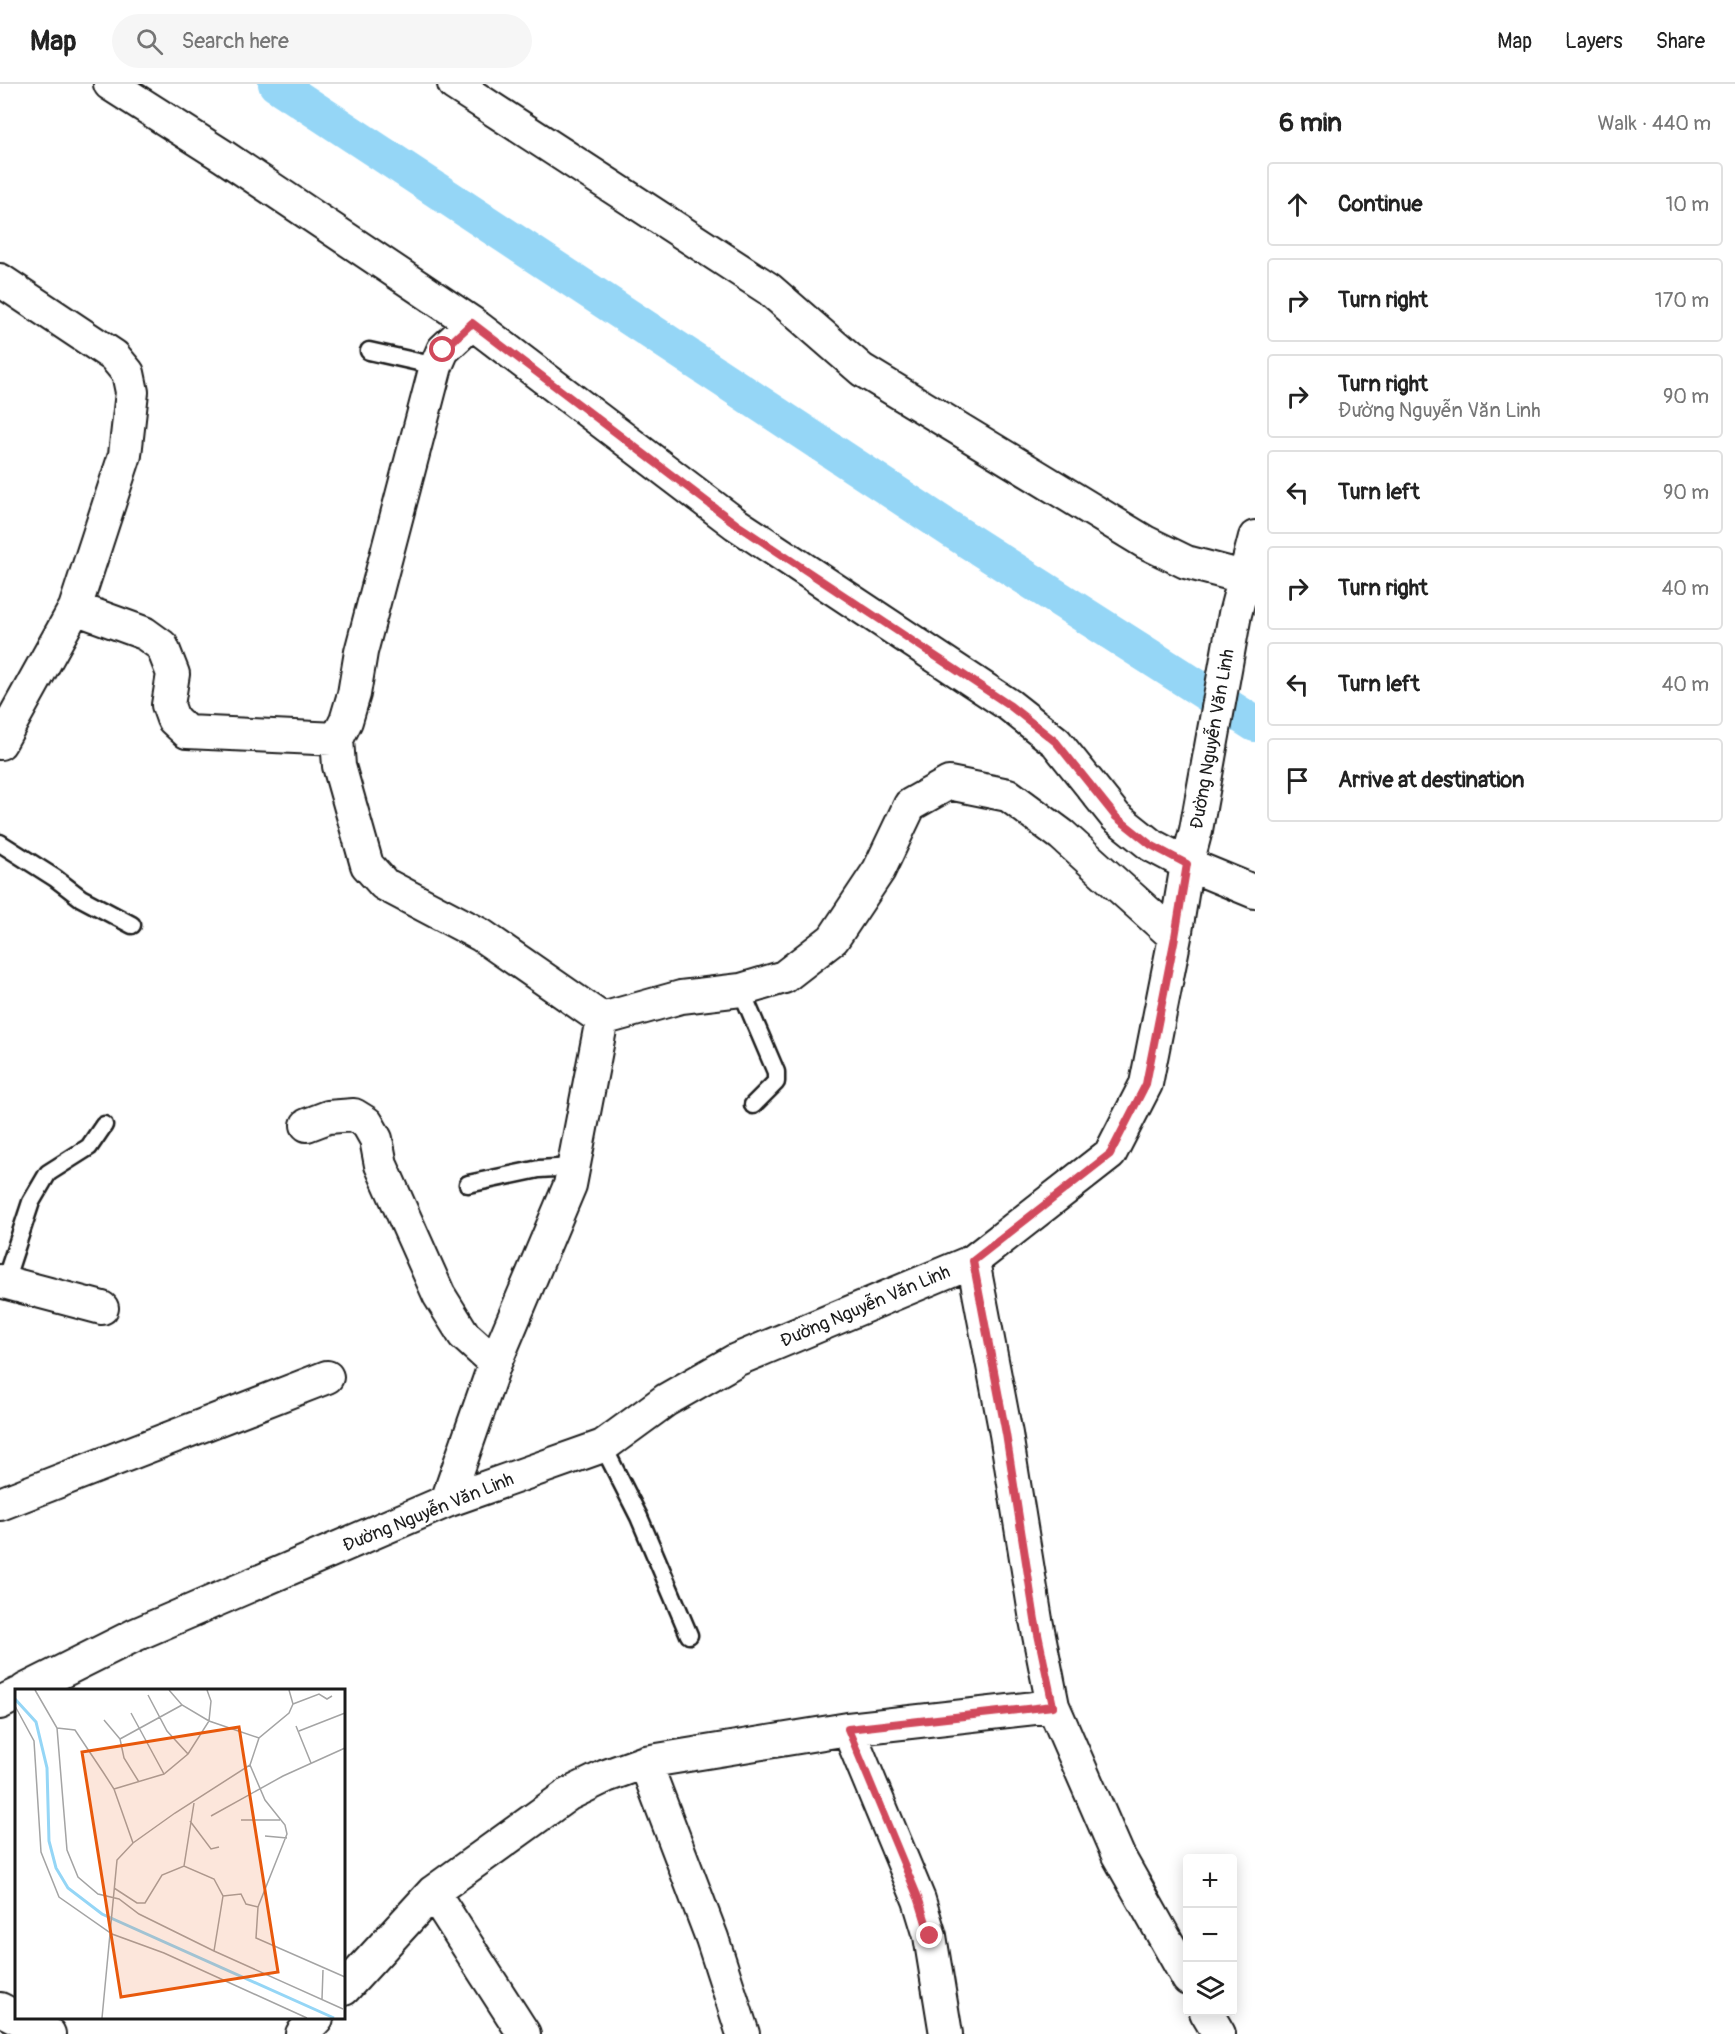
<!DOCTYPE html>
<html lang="en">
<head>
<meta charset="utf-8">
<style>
	:root { --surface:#fff; --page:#f6f6f6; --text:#222; --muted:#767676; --line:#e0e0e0 }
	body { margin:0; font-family:Pangolin,sans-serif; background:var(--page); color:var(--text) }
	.controls { position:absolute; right:18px; bottom:18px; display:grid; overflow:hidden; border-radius:6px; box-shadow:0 3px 15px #0003 }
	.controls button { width:54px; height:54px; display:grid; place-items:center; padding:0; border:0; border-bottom:2px solid var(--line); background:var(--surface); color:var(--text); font:30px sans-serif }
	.stop { position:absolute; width:18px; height:18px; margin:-14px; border:4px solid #d1495b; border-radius:50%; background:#fff }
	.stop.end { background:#d1495b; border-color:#fff; box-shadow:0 2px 6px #0008 }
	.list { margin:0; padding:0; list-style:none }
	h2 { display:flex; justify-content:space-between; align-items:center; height:78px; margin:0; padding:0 24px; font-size:26px }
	h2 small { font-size:20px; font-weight:400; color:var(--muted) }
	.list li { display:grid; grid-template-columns:39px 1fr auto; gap:18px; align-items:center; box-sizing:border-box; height:84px; margin:0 12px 12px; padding:0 12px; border:2px solid var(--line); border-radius:6px }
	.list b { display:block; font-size:22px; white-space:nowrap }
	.list p { margin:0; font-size:20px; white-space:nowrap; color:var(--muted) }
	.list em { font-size:20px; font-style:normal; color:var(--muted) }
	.icon { flex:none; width:33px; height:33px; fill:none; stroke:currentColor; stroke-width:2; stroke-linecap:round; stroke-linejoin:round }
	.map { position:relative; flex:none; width:1255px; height:1950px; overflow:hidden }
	header { display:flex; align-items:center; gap:36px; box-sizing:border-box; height:84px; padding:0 30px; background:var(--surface); border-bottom:2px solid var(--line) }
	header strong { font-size:28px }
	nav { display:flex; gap:33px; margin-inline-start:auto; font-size:21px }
	.search { width:420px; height:54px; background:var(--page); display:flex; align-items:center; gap:15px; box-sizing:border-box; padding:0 21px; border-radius:33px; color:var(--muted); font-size:22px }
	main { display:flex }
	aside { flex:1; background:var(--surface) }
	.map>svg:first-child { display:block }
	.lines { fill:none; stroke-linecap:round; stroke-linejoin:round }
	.canal { stroke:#95d6f6; stroke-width:36 }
	.lane-casing { stroke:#1c1c1c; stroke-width:21 }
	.street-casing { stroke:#1c1c1c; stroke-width:36 }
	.lane { stroke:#fff; stroke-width:16 }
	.street { stroke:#fff; stroke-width:32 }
	.route { stroke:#d1495b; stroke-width:8 }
	.labels { text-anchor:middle; stroke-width:4.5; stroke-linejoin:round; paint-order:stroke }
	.street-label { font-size:18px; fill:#1c1c1c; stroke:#fff }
	.inset-river { fill:none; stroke:#95d6f6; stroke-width:3 }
	.inset-road { fill:none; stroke:#a4a4a4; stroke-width:1.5 }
	.view { fill:#e8590c; fill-opacity:0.15; stroke:#e8590c; stroke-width:3 }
	.inset-edge { fill:none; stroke:#1c1c1c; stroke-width:3 }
</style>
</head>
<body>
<header>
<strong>Map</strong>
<div class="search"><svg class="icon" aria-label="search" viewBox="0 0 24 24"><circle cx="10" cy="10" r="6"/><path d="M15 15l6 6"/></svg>Search here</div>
<nav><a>Map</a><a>Layers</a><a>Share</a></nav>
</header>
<main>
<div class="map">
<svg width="1255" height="1950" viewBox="0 0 1255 1950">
	<rect width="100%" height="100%" fill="#fff"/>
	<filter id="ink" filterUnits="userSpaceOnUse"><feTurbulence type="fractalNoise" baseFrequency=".0167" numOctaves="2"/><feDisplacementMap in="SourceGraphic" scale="12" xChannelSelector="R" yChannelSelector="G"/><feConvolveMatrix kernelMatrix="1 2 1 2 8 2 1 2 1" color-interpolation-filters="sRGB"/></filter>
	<g filter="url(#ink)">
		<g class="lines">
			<path class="canal" d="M276,0L953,447L1255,640"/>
			<defs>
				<path id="lane" d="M369,267L436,282
					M0,759L55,794L81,814L132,841
					M741,906L776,988V998L753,1021
					M468,1100L539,1085L573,1083
					M5,1197L31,1118L48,1089L89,1063L104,1041
					M603,1362L639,1433L689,1551"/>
				<path id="street" d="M110,0L223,72L472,239L736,440L1009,621L1056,658L1116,733L1151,761L1187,780L1255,808
					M454,0L769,205L862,286L1145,458L1186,478L1243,493L1255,504
					M0,196L114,272L128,289L132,308L125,371L75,524L0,659
					M472,239L443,266L436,282L361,568L354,610L346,637L337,655L339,682L367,781L384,800L481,851L602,935L681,913L741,906L784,893L833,855L879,786L910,721L949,699L1008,711L1062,751L1175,853
					M75,524L144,549L162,562L173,590L168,621L173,635L187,648L337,655
					M307,1041L328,1033L354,1031L367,1039L376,1055L381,1081L439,1211L464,1251L495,1279
					M973,1177L1006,1350L1036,1536L1053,1622L1118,1771L1188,1895
					M0,1197L102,1224
					M447,1417L495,1279L570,1101L602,935
					M0,1420L327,1293
					M25,1606L135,1551L447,1417L603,1362L666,1316L736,1276L973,1177L1110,1070L1146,1000L1175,853L1187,780L1196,746L1235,530L1255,453
					M0,1619L16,1611
					M848,1645L919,1816L930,1852L946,1950
					M645,1678L712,1854L743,1950
					M433,1808L524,1950
					M344,1905L433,1808L569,1710L606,1692L645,1678L848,1645L1053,1622
					M0,1925L49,1950
					M1206,1928L1219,1950
					M302,1950L317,1934"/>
			</defs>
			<use href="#lane" class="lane-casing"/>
			<use href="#street" class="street-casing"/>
			<use href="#lane" class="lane"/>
			<use href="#street" class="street"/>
		</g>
	</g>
	<g class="lines" filter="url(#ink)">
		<path class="route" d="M443,266L472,239L736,440L1009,621L1056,658L1116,733L1151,761L1187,780L1175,853L1146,1000L1110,1070L973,1177L1006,1350L1035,1536L1053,1622L848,1645L919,1816L930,1852"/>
	</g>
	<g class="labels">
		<g class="street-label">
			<text transform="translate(1212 655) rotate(-80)" y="6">Đường Nguyễn Văn Linh</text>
			<text transform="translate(865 1222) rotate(-23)" y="6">Đường Nguyễn Văn Linh</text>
			<text transform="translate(428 1428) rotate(-22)" y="6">Đường Nguyễn Văn Linh</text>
		</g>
	</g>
	<g transform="translate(15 1605)">
		<rect width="330" height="330" fill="#fff"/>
		<path class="inset-river" d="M0,10L21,33L32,79L34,152L41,179L53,199L87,225L319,329"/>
		<path class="inset-road" d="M20,1L42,39L52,161L63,188L83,205L104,210L124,225L199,262L328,320M154,1L167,16L194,32L244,49M133,6L152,42L173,65M278,15L304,5L312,10L317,7M0,17L19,52L26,163L44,208L97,245L149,264L292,329M116,24L149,85M89,31L105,50M281,37L296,74M42,39L60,41L88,83L99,100L118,154M284,42L330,24M235,76L250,111L270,136L272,145L243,218L241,249L330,288M124,93L109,69L105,50L167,16M99,100L149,85L173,65L194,32L196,12L192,1M196,127L268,87L330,59M226,131H265M175,132L196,160L204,158M250,147L272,149M169,177L179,114M99,199L122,214H130L147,186L169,177L199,190L208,207L199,262M208,207L226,205L231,215L243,218M307,310L308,281M87,329L102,171L118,154L160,124L235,76L244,49L274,24L278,15L274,1"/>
		<path class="view" d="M224,38L263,283L106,308L67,63Z"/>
		<rect width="330" height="330" class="inset-edge"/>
	</g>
</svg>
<div class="controls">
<button>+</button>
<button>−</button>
<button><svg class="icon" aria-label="layers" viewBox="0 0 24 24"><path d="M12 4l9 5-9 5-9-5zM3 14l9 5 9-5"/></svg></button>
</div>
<div class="stop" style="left:443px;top:266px"></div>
<div class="stop end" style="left:930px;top:1852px"></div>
</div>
<aside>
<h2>6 min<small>Walk · 440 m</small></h2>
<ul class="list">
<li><svg class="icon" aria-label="ahead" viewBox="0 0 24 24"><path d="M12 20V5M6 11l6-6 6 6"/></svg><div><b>Continue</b></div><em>10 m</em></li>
<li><svg class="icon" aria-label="right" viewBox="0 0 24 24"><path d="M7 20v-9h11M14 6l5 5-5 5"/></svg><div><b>Turn right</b></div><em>170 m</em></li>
<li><svg class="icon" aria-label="right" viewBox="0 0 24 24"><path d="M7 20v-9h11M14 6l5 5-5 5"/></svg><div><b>Turn right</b><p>Đường Nguyễn Văn Linh</p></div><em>90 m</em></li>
<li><svg class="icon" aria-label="left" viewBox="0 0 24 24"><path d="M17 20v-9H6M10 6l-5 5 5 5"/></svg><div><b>Turn left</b></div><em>90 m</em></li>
<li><svg class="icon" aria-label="right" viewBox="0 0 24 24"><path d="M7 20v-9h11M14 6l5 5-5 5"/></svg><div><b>Turn right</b></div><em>40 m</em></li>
<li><svg class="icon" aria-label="left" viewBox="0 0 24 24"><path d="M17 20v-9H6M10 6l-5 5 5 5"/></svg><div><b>Turn left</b></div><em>40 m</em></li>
<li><svg class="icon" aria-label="arrive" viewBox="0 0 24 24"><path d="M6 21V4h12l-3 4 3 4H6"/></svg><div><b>Arrive at destination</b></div></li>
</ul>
</aside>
</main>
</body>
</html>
